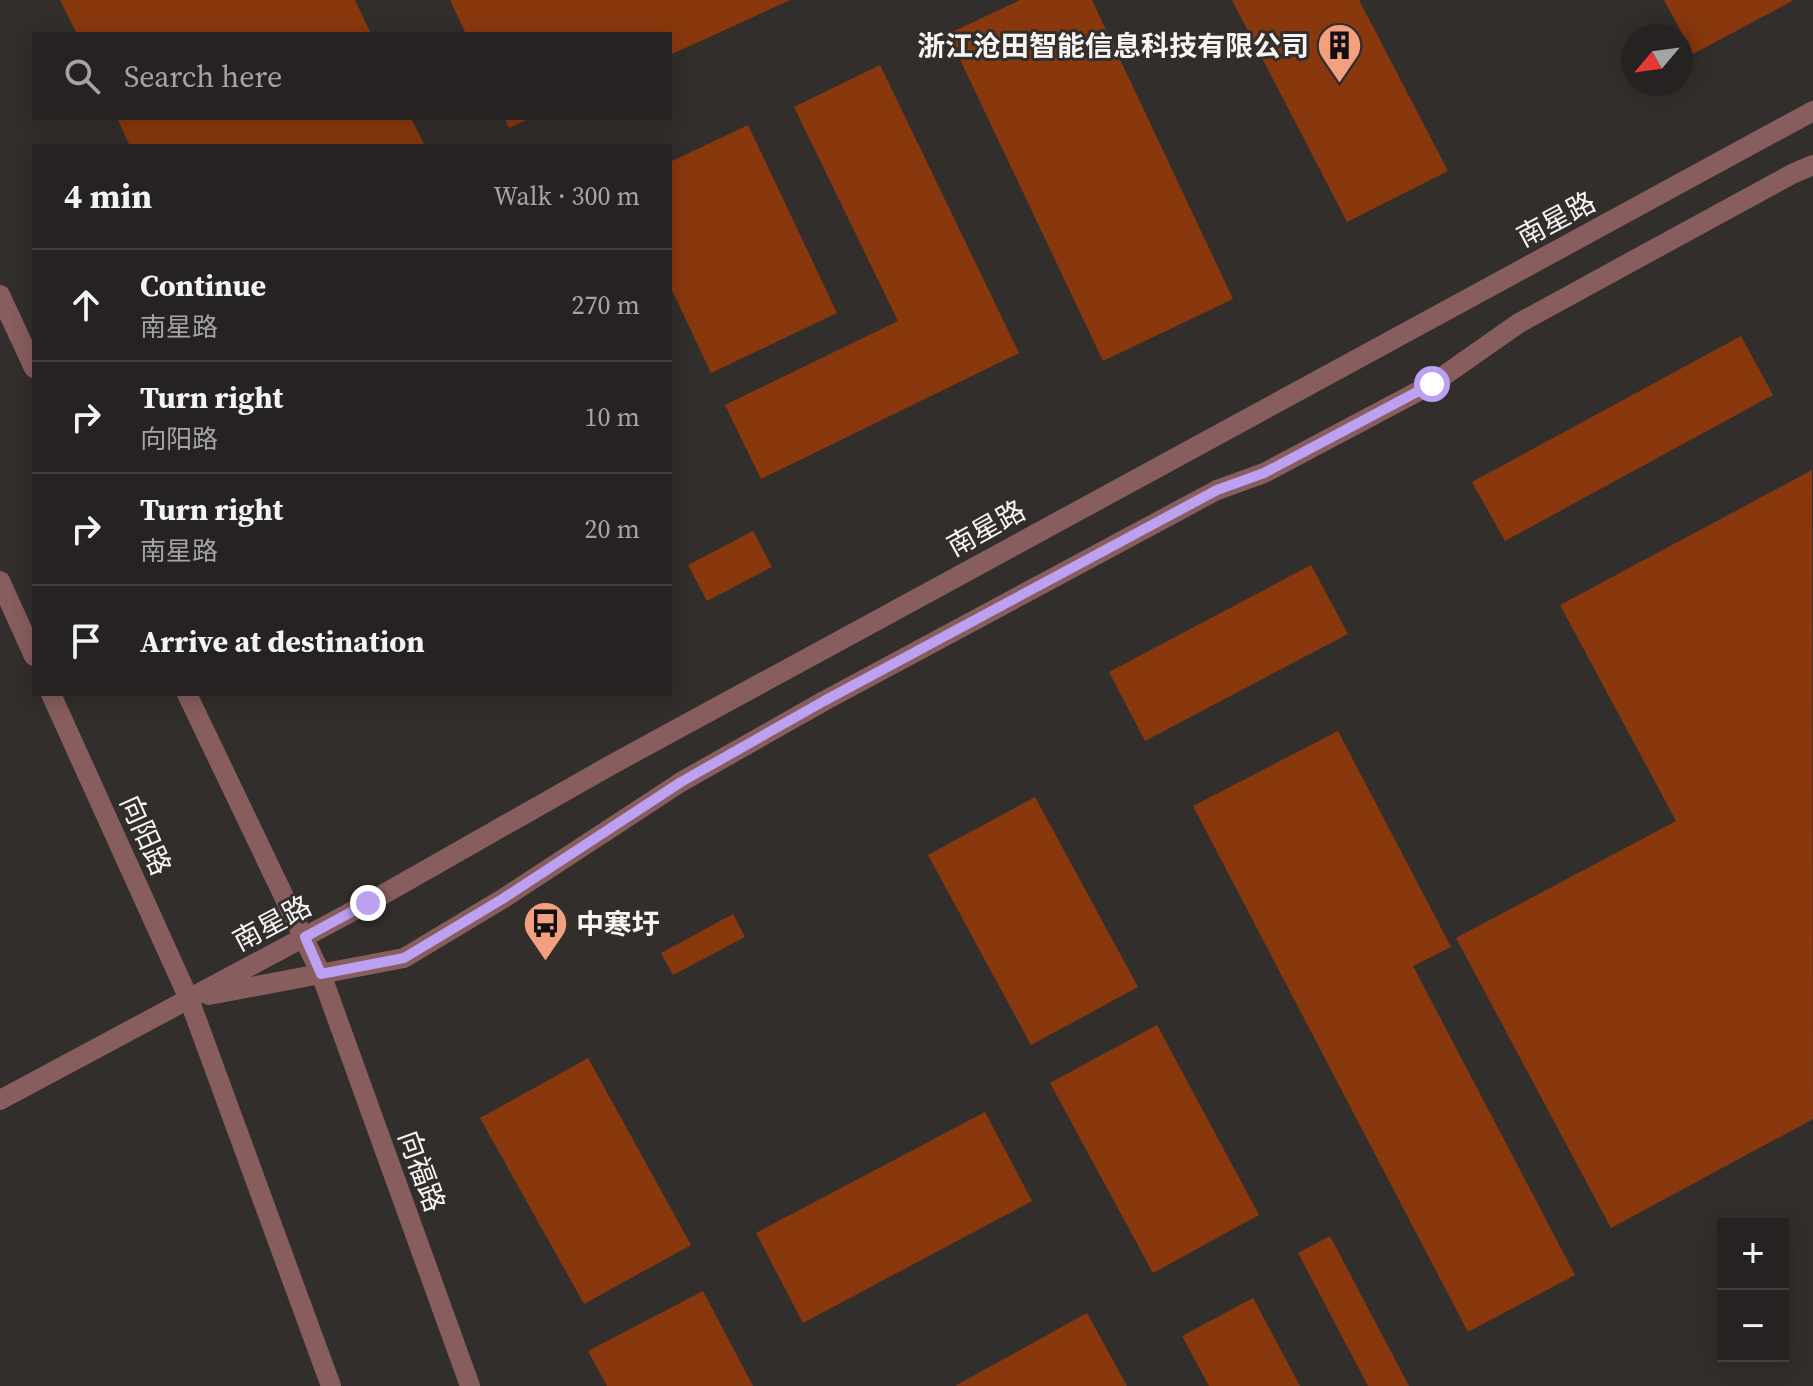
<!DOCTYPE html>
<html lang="en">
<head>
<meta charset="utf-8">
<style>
	:root { --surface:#262221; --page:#2e2a2a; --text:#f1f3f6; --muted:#a4a4a5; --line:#423f3f }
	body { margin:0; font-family:"Source Serif 4","Noto Sans SC",serif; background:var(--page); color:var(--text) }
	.controls { position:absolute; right:24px; bottom:24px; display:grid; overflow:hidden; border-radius:0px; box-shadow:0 4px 20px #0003 }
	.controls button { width:72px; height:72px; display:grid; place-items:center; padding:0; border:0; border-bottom:2px solid var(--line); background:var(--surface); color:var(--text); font:40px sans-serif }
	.compass { position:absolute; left:1621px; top:24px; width:72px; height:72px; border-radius:50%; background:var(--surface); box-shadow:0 4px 20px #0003; rotate:241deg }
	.stop { position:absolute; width:24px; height:24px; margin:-18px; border:6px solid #bca0f2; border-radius:50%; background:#fff }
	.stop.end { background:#bca0f2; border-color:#fff; box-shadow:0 2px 8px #0008 }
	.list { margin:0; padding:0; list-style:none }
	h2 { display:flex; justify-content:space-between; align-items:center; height:104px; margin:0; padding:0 32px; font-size:34px }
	h2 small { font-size:26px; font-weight:400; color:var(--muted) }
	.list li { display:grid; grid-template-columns:52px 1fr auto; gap:24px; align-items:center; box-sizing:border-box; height:112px; padding:0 32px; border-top:2px solid var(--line) }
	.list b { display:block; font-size:30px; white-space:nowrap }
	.list p { margin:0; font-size:26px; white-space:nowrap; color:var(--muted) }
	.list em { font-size:26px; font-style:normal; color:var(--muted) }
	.icon { flex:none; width:44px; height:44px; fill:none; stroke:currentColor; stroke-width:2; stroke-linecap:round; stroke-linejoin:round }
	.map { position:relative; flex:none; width:1813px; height:1386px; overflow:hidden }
	.search { position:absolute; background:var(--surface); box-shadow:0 4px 20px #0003; left:32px; top:32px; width:640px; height:88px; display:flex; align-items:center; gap:20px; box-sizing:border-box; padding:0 28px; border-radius:0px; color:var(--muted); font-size:30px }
	.panel { position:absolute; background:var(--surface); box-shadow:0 4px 20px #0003; left:32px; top:144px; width:640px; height:552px; border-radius:0px }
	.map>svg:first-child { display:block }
	.building { fill:#89380d }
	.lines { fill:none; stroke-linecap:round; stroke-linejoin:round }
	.minor { stroke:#875d5d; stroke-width:20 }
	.route { stroke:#bca0f2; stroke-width:10 }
	.labels { text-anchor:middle; stroke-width:6; stroke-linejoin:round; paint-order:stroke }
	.poi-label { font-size:28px; font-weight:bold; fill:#f7f4f3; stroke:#322e2c; text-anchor:end }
	.street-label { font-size:28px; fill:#f7f4f3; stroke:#322e2c }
</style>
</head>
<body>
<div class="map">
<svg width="1813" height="1386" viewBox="0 0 1813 1386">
	<rect width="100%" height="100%" fill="#322e2c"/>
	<path class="building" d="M60,0H355L371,34H77Z
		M450,0H790L670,55V34H466Z
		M1020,0H1092L1233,299L1103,361L948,34Z
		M1232,0H1359L1448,171L1347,222Z
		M1664,0H1794L1693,54Z
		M880,65L1019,353L761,479L725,405L898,321L794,107Z
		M117,118H411L425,146H130Z
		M504,118H531L509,128Z
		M748,125L837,313L711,373L670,286V162Z
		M1741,336L1773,395L1505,541L1472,482Z
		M1812,470L1813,1119L1611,1228L1456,938L1676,821L1560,605Z
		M753,531L772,567L707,601L688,565Z
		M1311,565L1348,634L1145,741L1109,672Z
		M1338,731L1451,947L1413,966L1575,1275L1468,1332L1193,806Z
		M1035,797L1138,987L1031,1045L928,855Z
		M733,914L745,937L673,975L661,953Z
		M1157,1025L1259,1215L1153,1273L1050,1083Z
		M588,1058L691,1245L584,1304L480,1118Z
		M985,1112L1032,1201L803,1323L756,1233Z
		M1330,1236L1409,1386H1368L1298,1253Z
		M703,1291L753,1386H607L588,1351Z
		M1253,1298L1300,1386H1209L1182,1336Z
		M1087,1313L1127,1386H955Z"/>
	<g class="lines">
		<path class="minor" d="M0,295L34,368
			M0,581L34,656
			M51,694L189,999L331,1386
			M187,694L321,974L470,1386
			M209,995L404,958L504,898L681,782L824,701L1217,490L1264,473L1432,384L1519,323L1792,174L1813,165
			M0,1100L368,903L611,765L1813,111"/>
	</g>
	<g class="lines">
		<path class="route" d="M368,903L305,937L321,974L404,958L504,898L681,782L824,701L1217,490L1264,473L1432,384"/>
	</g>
	<defs>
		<symbol id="building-pin" viewBox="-11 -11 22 30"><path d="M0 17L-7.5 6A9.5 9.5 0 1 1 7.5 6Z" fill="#f2a07f" stroke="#322e2c"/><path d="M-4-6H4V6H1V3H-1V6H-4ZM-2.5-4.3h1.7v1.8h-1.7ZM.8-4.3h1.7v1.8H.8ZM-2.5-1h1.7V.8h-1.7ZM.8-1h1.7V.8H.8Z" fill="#111"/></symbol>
		<symbol id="bus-pin" viewBox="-11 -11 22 30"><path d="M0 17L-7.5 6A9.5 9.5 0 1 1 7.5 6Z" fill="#f2a07f" stroke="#322e2c"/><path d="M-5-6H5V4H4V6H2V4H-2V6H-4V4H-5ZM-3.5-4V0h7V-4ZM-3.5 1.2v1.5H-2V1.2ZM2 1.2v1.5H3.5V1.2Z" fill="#111"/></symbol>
	</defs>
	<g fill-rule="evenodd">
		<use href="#building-pin" x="1314" y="20" width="51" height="69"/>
		<use href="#bus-pin" x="520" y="898" width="51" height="69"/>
	</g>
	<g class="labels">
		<g class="poi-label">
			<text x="1309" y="56">浙江沧田智能信息科技有限公司</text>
			<text x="576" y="934" text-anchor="start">中寒圩</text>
		</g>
		<g class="street-label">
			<text transform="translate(1556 219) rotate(-28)" y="10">南星路</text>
			<text transform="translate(986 528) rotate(-29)" y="10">南星路</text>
			<text transform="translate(146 835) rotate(66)" y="10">向阳路</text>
			<text transform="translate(272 923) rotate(-28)" y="10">南星路</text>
			<text transform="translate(422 1171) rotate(70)" y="10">向福路</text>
		</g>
	</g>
</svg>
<div class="controls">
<button>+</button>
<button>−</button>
</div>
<svg class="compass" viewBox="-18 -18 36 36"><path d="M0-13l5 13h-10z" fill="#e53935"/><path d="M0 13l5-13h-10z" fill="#a4a4a5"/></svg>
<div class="stop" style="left:1432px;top:384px"></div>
<div class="stop end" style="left:368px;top:903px"></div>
<div class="search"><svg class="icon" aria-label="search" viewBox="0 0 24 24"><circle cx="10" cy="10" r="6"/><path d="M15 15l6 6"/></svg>Search here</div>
<section class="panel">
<h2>4 min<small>Walk · 300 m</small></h2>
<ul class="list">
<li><svg class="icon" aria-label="ahead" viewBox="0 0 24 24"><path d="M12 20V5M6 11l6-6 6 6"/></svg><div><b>Continue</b><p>南星路</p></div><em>270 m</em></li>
<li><svg class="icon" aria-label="right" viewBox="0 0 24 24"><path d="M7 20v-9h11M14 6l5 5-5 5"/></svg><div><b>Turn right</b><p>向阳路</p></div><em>10 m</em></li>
<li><svg class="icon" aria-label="right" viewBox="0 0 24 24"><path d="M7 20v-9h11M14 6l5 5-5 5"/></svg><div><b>Turn right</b><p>南星路</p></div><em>20 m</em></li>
<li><svg class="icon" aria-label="arrive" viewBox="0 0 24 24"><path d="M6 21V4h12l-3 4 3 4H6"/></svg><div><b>Arrive at destination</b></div></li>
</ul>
</section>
</div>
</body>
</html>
